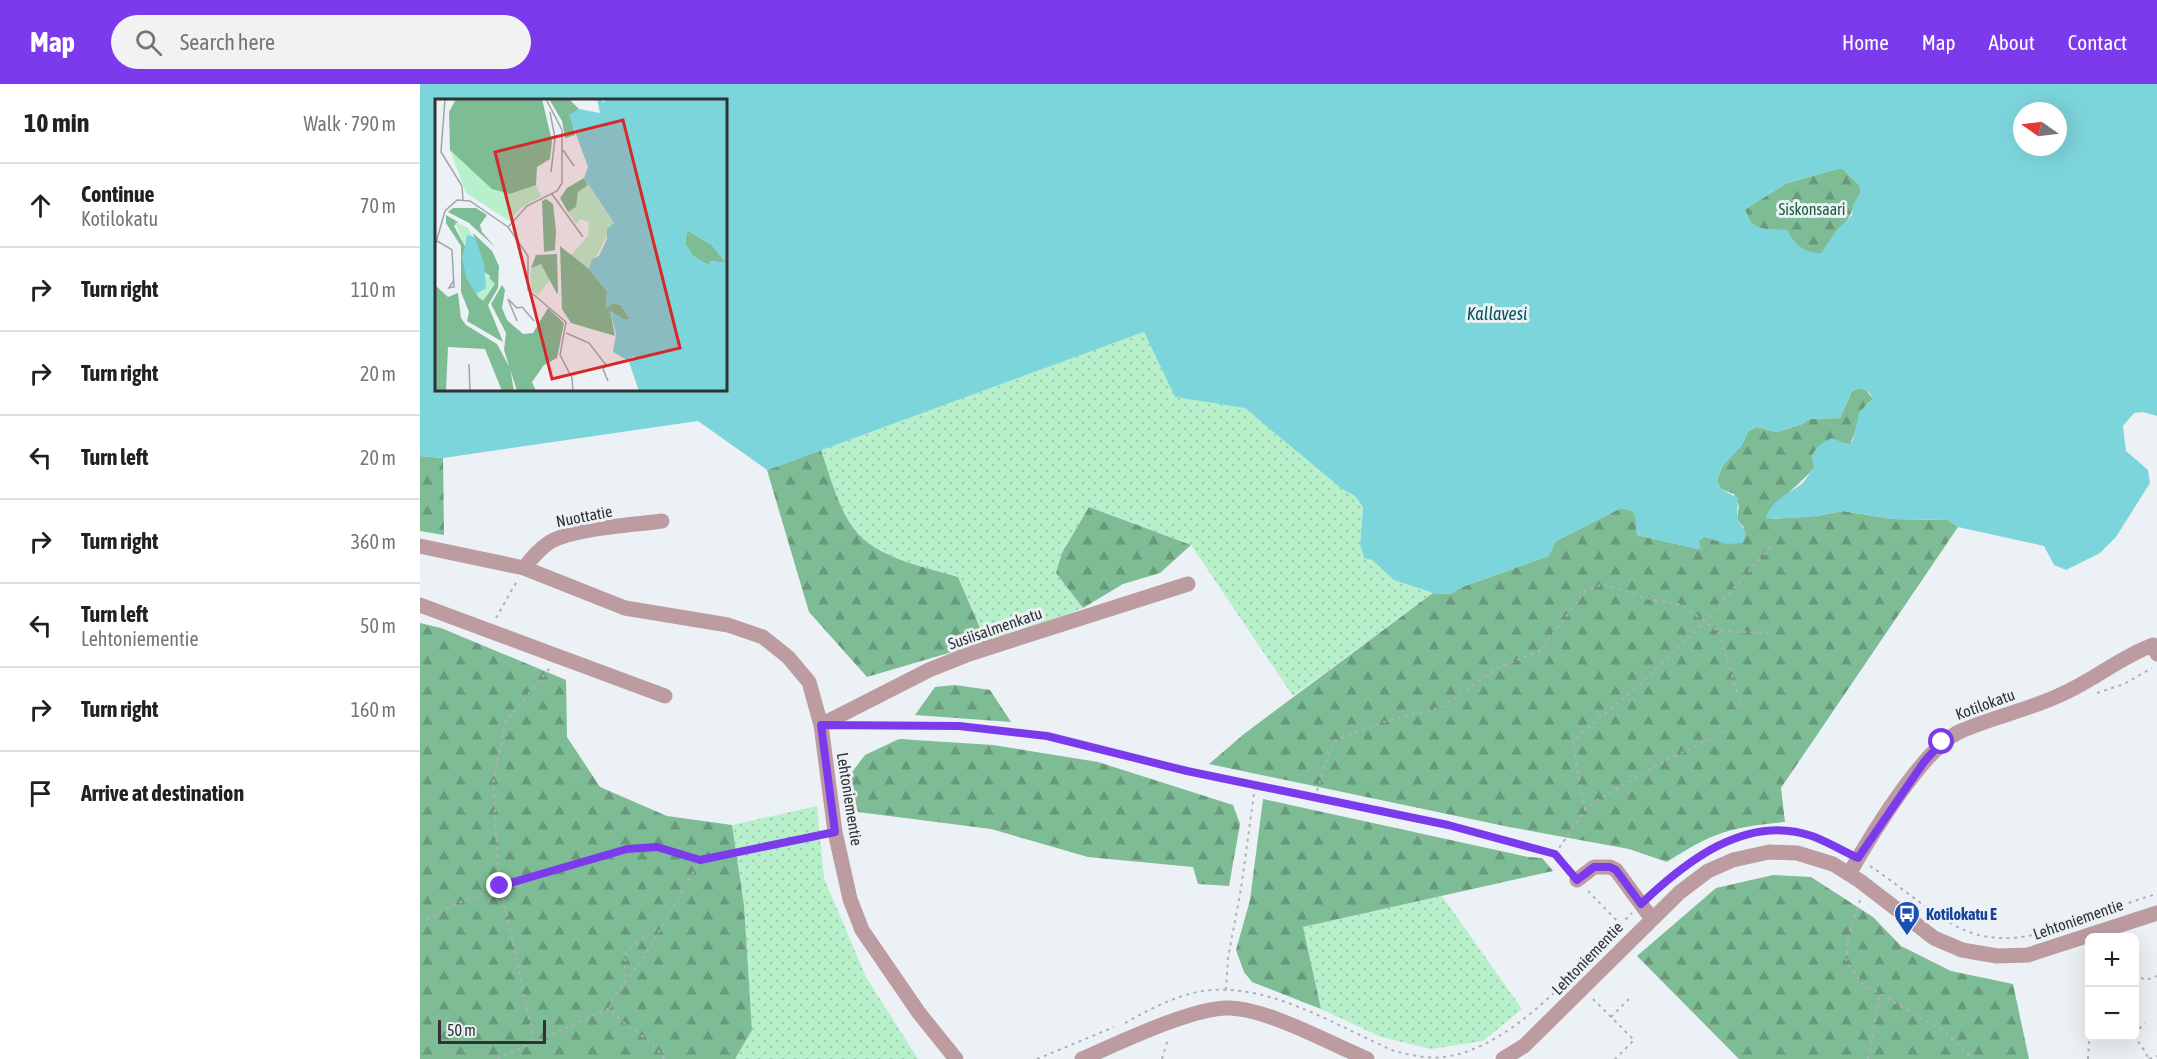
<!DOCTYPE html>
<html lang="en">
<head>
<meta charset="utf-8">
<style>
	:root { --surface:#fff; --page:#f2f2f2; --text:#202124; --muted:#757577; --line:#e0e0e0; --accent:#7c3aed }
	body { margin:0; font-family:"Asap Condensed",sans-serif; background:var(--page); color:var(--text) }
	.controls { position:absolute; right:18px; bottom:18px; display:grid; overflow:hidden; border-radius:9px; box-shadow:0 6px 24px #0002 }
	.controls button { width:54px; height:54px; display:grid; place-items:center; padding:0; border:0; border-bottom:2px solid var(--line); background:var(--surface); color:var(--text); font:30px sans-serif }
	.compass { position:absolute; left:1593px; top:18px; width:54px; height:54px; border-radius:50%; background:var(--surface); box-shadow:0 6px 24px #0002; rotate:284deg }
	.scale { position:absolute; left:18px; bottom:15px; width:108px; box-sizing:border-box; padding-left:6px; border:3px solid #303234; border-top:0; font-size:16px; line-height:21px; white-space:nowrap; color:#303234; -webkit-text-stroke:4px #ecf1f6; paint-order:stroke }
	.stop { position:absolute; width:18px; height:18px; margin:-14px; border:4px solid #7c3aed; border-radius:50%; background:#fff }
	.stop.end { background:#7c3aed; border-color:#fff; box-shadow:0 2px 6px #0008 }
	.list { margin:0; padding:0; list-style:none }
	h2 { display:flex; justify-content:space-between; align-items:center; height:78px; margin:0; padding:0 24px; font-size:26px }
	h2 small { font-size:20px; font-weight:400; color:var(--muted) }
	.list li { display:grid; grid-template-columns:39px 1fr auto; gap:18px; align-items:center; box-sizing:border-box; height:84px; padding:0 24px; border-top:2px solid var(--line) }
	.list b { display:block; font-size:22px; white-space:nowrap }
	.list p { margin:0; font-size:20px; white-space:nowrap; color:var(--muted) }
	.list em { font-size:20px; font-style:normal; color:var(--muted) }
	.icon { flex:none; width:33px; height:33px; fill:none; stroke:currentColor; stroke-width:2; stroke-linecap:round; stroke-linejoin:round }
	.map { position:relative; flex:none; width:1737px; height:975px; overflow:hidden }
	header { display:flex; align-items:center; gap:36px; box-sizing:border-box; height:84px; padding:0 30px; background:var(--accent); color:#fff }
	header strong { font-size:28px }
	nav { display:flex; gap:33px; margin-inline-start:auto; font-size:21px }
	.search { width:420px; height:54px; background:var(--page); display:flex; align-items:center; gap:15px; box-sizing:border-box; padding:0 21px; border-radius:33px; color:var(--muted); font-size:22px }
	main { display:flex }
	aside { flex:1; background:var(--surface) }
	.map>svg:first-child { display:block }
	.grass { fill:url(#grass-dots) }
	.forest { fill:url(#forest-firs) }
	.water { fill:#7dd5dc; fill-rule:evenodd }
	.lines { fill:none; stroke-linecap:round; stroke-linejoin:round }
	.path { stroke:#aeb2b6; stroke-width:2; stroke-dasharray:3 4.5; stroke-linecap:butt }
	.minor { stroke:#bc9ca1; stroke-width:15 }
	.route { stroke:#7c3aed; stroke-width:8 }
	.labels { text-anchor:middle; stroke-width:6; stroke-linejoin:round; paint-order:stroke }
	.park-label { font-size:16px; fill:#165e39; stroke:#ecf1f6 }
	.street-label { font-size:16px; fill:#303234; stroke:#ecf1f6 }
	.transit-label { font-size:16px; font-weight:bold; fill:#164399; stroke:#ecf1f6; text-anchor:start }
	.water-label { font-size:18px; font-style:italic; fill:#00555a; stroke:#ecf1f6 }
	.inset-road { fill:none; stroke:#a1a5a8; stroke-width:1.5 }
	.view { fill:#d62828; fill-opacity:0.15; stroke:#d62828; stroke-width:3 }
	.inset-edge { fill:none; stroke:#303234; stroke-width:3 }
</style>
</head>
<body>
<header>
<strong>Map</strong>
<div class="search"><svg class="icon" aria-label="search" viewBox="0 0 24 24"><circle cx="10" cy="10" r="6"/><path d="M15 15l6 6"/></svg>Search here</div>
<nav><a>Home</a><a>Map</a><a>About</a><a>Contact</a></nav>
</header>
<main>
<aside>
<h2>10 min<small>Walk · 790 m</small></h2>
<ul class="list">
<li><svg class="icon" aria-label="ahead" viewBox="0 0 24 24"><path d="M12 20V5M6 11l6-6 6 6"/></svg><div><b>Continue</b><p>Kotilokatu</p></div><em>70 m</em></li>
<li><svg class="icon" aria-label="right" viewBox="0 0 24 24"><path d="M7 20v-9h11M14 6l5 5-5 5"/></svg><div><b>Turn right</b></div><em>110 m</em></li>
<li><svg class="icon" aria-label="right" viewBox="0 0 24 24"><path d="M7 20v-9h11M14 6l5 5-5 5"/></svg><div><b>Turn right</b></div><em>20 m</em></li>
<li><svg class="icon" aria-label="left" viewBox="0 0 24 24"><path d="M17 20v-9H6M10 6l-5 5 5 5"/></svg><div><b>Turn left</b></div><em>20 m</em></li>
<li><svg class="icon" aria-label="right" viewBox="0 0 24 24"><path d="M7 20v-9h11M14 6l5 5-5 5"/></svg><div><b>Turn right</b></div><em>360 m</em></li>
<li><svg class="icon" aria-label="left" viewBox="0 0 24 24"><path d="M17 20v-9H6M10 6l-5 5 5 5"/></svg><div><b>Turn left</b><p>Lehtoniementie</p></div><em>50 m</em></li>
<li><svg class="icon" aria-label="right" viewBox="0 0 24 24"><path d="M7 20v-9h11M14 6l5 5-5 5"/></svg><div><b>Turn right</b></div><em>160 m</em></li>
<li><svg class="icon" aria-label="arrive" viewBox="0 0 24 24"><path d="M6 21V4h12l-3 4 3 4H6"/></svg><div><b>Arrive at destination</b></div></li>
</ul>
</aside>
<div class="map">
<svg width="1737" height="975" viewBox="0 0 1737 975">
	<defs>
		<pattern id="grass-dots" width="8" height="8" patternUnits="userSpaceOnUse" patternTransform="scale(1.5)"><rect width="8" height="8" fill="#b7f0cb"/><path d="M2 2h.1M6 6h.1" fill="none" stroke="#9eceaf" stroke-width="1.8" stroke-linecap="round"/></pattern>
		<pattern id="forest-firs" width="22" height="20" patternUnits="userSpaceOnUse" patternTransform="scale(1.5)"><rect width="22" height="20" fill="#7ebc95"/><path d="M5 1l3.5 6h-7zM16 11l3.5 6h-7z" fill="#68997a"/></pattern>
	</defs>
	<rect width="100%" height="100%" fill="#ecf1f6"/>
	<path class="grass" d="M724,248L755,313L825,323L922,405L935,412L943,423L940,460C963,492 976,497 1013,509L873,612L771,461L669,423L636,489L663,524L641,533L566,558L538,493C508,484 462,475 439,451C420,431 410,392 401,366Z
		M397,722L404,794L446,893L498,975H315L332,946L324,821L312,741Z
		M1022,812L1102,925L1063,957L1011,965L961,953L901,925L883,843Z"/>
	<path class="forest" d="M1417,85H1423L1439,101L1441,107C1433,130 1419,151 1401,170L1384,167L1360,146L1338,145L1331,140L1325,126L1330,122L1367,99Z
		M1439,304L1446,306L1453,315L1445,322L1430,361C1412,355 1403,354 1392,372L1395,383C1381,399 1365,411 1349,427L1352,435L1396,432L1423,427L1472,435L1528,436L1538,443L1361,704L1365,738C1311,743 1293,748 1247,778L1209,765L1089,743L789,680L824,650L1013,509L1030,510L1042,503L1128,472L1136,457L1201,424L1212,427L1216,433L1217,451L1278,465L1279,456L1284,453L1305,457L1324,444L1317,435L1319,422L1314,410L1301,405L1297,396L1303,381L1322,361L1328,347L1337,343L1357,348L1382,340L1389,335L1420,334L1432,307Z
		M401,366C410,392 420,431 439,451C462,475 508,484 538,493L566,558L447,593L389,528L347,386Z
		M0,372L23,374L24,451L0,447Z
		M669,423L771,461L740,489L703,500L663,524L636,489L642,469Z
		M0,539L21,544L146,596L147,653L180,703L247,732L312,741L324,821L332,946L315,975H0Z
		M535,601L570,606L591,638L495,631L515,603Z
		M479,655L573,661L678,678L813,721L820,740L809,802L778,800L773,783L668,773L571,745L438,728L429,692L445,671Z
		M843,715L1108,773L1122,774L1133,787L883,843L901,925L832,898L824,888L816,866L830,816Z
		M1353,791L1391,793L1453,833L1481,862L1531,887L1593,900L1609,975H1319L1217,872L1296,804Z"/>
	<path class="water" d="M0,0H1737V332L1723,328L1714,329L1703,342L1706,367L1728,386L1730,399L1696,453L1680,469L1646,486L1634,481L1624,462L1538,443L1527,436L1472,435L1423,427L1390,433L1346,435C1348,420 1368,409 1379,402C1385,398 1390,388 1394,383L1392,372L1398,362L1412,354L1429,361L1433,356L1439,328L1453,315C1449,305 1442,303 1432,307L1420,334L1389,335L1382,340L1357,348L1337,343L1328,347L1322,361L1303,381L1297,396L1301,405L1318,414L1317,435L1326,449L1323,459L1307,460L1284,453L1279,456L1281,464L1278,465L1217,451L1215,433L1212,427L1201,424L1136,457L1128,472L1042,503L1030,510L1013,509L974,496L952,476L944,474L940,460L943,423L935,412L922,405L825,324L755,313L724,248L347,386L278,337L23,374L0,372ZM16,16H306V306H16ZM1602,27H1638V63H1602ZM1417,85H1423L1439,101L1441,107L1433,121L1432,131L1417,146L1401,169C1385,170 1374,160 1367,146C1347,144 1332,149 1325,126L1330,122L1367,99Z"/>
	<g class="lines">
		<path class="path" d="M76,534L97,497
			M1298,548L1322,622
			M1677,609L1704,600L1732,584
			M434,641L539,642L627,652L767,687L1028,741L1135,770L1148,785
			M895,714L909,667L916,656L967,637L1022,623L1076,585L1121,566L1165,507L1184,500L1226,514L1262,521L1298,547L1353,549
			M1165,726L1152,657L1219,601L1286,536L1352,461
			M1135,770L1165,726L1176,717L1247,676L1306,647
			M1450,782C1479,801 1505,825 1536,842C1599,877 1675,826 1737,810
			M1168,807L1202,842
			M1231,811C1273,771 1331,733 1391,752C1402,755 1414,762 1424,767
			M1440,816L1428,854L1426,878L1443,900L1525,948L1553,975
			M0,840L29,823L80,802L207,765L237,763L280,776
			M1714,891L1726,896L1737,892
			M204,900L206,867L240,842
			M806,906L808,874L821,805L835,702
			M1173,915L1214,956L1195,975
			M1191,933L1211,913
			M705,939C728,926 751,914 777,908C845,895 914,941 974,967C990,971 1008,975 1024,973C1095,964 1163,878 1212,829
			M1714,950L1725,939
			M1713,952L1721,961L1729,975
			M114,957L79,795L73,699L85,639L129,585
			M77,975L190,924
			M244,975C229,950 203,944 190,924L193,914L225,872L280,776L402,750
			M617,975L694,943
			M742,975L748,955
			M1448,975L1460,910
			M1668,975L1669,958L1673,952
			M1729,975L1737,972"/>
		<path class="minor" d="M0,462L104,484L205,524L308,541L343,553L368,573L389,598L401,641L415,748L430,815L442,846L499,929L536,975
			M104,484C112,474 119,465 130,458C153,444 214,441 242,437
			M0,521L245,612
			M401,641L509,586L549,570L768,500
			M1429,790C1450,753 1504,663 1541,647C1573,633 1608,626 1640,611C1673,597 1700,573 1733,561L1737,570
			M1157,796L1174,783H1190L1196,786L1232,835
			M662,975C699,959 767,926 805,924C843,922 911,960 947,975
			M1083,975L1104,962L1260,808L1288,787L1313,776L1349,768L1377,769L1413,780L1440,797L1514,854L1542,866L1577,872L1608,871L1737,829"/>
	</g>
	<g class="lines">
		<path class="route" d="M80,802L207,765L237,763L280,776L415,748L401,641L539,642L627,652L767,687L1028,741L1135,770L1157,796L1174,783H1190L1196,786L1221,820C1265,778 1326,729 1392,752C1408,758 1423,767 1438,774L1504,678L1522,658"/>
	</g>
	<defs>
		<symbol id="bus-pin" viewBox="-11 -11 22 30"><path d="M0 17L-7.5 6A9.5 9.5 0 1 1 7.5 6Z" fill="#1a4fb4" stroke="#ecf1f6"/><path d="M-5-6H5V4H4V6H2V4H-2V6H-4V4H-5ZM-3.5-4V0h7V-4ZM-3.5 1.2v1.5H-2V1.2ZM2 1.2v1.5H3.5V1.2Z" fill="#fff"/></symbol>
	</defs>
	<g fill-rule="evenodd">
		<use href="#bus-pin" x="1472" y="815" width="30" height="40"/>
	</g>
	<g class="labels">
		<g class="park-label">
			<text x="1392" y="131">Siskonsaari</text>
		</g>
		<g class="street-label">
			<text transform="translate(164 432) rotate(-11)" y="6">Nuottatie</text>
			<text transform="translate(575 544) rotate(-19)" y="6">Susiisalmenkatu</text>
			<text transform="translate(1565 620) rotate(-20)" y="6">Kotilokatu</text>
			<text transform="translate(430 715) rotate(81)" y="6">Lehtoniementie</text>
			<text transform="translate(1658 835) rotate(-19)" y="6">Lehtoniementie</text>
			<text transform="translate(1167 874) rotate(-46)" y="6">Lehtoniementie</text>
		</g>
		<g class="transit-label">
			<text x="1506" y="836">Kotilokatu E</text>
		</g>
		<g class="water-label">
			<text x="1077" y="236">Kallavesi</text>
		</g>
	</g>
	<g transform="translate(15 15)">
		<rect width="292" height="292" fill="#ecf1f6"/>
		<path d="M15,51L75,95L101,86L106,97L86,109L74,122L31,94ZM153,86L179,124L154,170L136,156L153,137L154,123L145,120L141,125L133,113L141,108L143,93ZM106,164L115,181L103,196L97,192L95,178L96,169Z" fill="#b7f0cb"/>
		<path d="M21,0H107L117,42L115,60L102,68L101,86L75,95L57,90L15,51L14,13ZM114,0H134L144,10L136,17L140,36L130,39L127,22ZM149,79L153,86L143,93L141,108L133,113L125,99L132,89ZM111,100L118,105L121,132L120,151L109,153L107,102ZM18,109H41L52,116L45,126L47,133L60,148L34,124L13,113ZM11,116L33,129L23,123L19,127L30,147L31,178L45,200L55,177L49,173L38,134L57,152L64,167L63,189L53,206L68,243L32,222L34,213L26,193V147L11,124ZM252,131L277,146L291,164L276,162L273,166L258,157L250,145ZM125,147L154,170L172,192L171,209L178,204L186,206L195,220H188L175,212L180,237L136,224L127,210ZM122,155L123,193L122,195L106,165L96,169L101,156ZM0,186L13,198L23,194L26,219L31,226L62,245L75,269L79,292H67L50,250L13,248L11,292H0ZM67,186L70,191L67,209L72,221L88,235L98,234L113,209L129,224L122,259L109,266L97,283L101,292H82L69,251L71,234L56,205Z" fill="#7ebc95"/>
		<path d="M20,123L33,129L38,138L29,144ZM49,173L60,185L48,202L41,195L51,189Z" fill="#b7f0cb"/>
		<path d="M162,0H167L168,4L171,0H292V292H204L194,263L201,256L192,261L178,253L181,235L175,212L188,220H195L186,206L178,204L171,209L172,192L154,170L157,160L164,157L172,140V130L179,124L149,79L153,68L134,16L144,10L165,14ZM252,131L277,146L291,164L276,162L273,166L258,157L250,145ZM32,136L40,138L49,164L51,189L41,195L31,178L27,159Z" fill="#7dd5dc" fill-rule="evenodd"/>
		<path class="inset-road" d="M10,0L6,53L27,87L28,101M115,13L120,39L116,73M128,51L139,67M117,95L148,138M73,128L92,107L122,92L127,84V31L111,0M2,142L16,150L17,151L19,188L14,189L19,181M0,147L10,112L22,101L35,102L73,128L93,157V191L131,223L125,256L137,279L138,293M82,222L73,200L82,209L87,208L99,222M131,234L154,244L171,266L168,270L173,282M34,265L35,293"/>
		<path class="view" d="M188,21L245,249L117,280L60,53Z"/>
		<rect width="292" height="292" class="inset-edge"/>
	</g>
</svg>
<div class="controls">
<button>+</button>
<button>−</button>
</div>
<svg class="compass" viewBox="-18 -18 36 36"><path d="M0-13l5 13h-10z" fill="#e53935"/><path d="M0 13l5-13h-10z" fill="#757577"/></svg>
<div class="scale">50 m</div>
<div class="stop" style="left:1522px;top:658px"></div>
<div class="stop end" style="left:80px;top:802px"></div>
</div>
</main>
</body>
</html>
